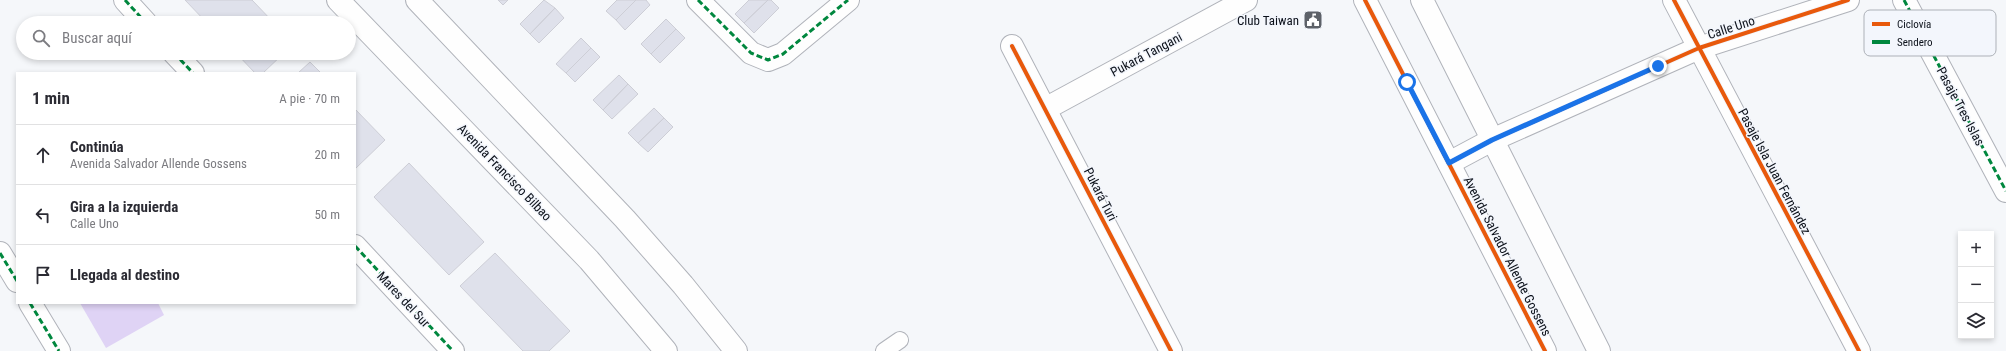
<!DOCTYPE html>
<html lang="es">
<head>
<meta charset="utf-8">
<style>
	:root { --surface:#fff; --page:#f2f2f3; --text:#2b2b33; --muted:#7c7c81; --line:#e1e1e2 }
	body { margin:0; font-family:"Roboto Condensed",sans-serif; background:var(--page); color:var(--text) }
	.controls { position:absolute; right:12px; bottom:12px; display:grid; overflow:hidden; border-radius:0px; box-shadow:0 2px 6px #0003 }
	.controls button { width:36px; height:36px; display:grid; place-items:center; padding:0; border:0; border-bottom:1px solid var(--line); background:var(--surface); color:var(--text); font:20px sans-serif }
	.stop { position:absolute; width:12px; height:12px; margin:-9px; border:3px solid #1a73e8; border-radius:50%; background:#fff }
	.stop.end { background:#1a73e8; border-color:#fff; box-shadow:0 1px 4px #0008 }
	.list { margin:0; padding:0; list-style:none }
	h2 { display:flex; justify-content:space-between; align-items:center; height:52px; margin:0; padding:0 16px; font-size:17px }
	h2 small { font-size:13px; font-weight:400; color:var(--muted) }
	.list li { display:grid; grid-template-columns:26px 1fr auto; gap:12px; align-items:center; box-sizing:border-box; height:60px; padding:0 16px; border-top:1px solid var(--line) }
	.list b { display:block; font-size:15px; white-space:nowrap }
	.list p { margin:0; font-size:13px; white-space:nowrap; color:var(--muted) }
	.list em { font-size:13px; font-style:normal; color:var(--muted) }
	.icon { flex:none; width:22px; height:22px; fill:none; stroke:currentColor; stroke-width:2; stroke-linecap:round; stroke-linejoin:round }
	.map { position:relative; flex:none; width:2006px; height:351px; overflow:hidden }
	.search { position:absolute; background:var(--surface); box-shadow:0 2px 6px #0003; left:16px; top:16px; width:340px; height:44px; display:flex; align-items:center; gap:10px; box-sizing:border-box; padding:0 14px; border-radius:22px; color:var(--muted); font-size:15px }
	.panel { position:absolute; background:var(--surface); box-shadow:0 2px 6px #0003; left:16px; top:72px; width:340px; height:232px; border-radius:0px }
	.map>svg:first-child { display:block }
	.green { fill:#dfd3f5 }
	.building { fill:#dfe1eb; stroke:#cdced6 }
	.lines { fill:none; stroke-linecap:round; stroke-linejoin:round }
	.lane-casing { stroke:#b0b3ba; stroke-width:18 }
	.street-casing { stroke:#b0b3ba; stroke-width:24 }
	.secondary-casing { stroke:#b0b3ba; stroke-width:24 }
	.lane { stroke:#fefefe; stroke-width:16 }
	.street { stroke:#fefefe; stroke-width:22 }
	.secondary { stroke:#fefefe; stroke-width:22 }
	.quiet { stroke:#00873e; stroke-width:3; stroke-dasharray:6 3; stroke-linecap:butt }
	.cycleway-casing { stroke:#f3f6fc; stroke-width:6 }
	.cycleway { stroke:#e8590c; stroke-width:4 }
	.route { stroke:#1a73e8; stroke-width:5 }
	.labels { text-anchor:middle; stroke-width:3; stroke-linejoin:round; paint-order:stroke }
	.poi-label { font-size:13px; fill:#0b1019; stroke:#f3f6fc; text-anchor:end }
	.street-label { font-size:13px; fill:#0b1019; stroke:#f3f6fc }
	.key { fill:#f3f6fc; stroke:#adb1b8; stroke-width:1 }
	.key-label { font-size:11px; fill:#0b1019 }
</style>
</head>
<body>
<div class="map">
<svg width="2006" height="351" viewBox="0 0 2006 351">
	<rect width="100%" height="100%" fill="#f5f7fa"/>
	<path class="green" d="M80,303H158L164,315L106,348Z"/>
	<path class="building" d="M185,0H252L274,23H207Z
		M498,0H508L503,5Z
		M544,0L555,8L530,34L520,24Z
		M617,0H636L616,20L606,11Z
		M636,0H646L650,5L625,30L616,20Z
		M749,0H768L744,23L735,14Z
		M768,0H771L779,8L754,33L744,23Z
		M555,8L564,18L539,43L530,34Z
		M666,19L676,29L651,54L641,44Z
		M676,29L685,38L660,63L651,54Z
		M581,38L591,48L566,73L556,64Z
		M591,48L600,57L575,82L566,73Z
		M236,53H284L263,73H255Z
		M310,62L321,73H298Z
		M619,75L628,84L603,110L593,100Z
		M628,84L638,94L612,119L603,110Z
		M654,108L664,118L638,143L628,133Z
		M355,109L385,140L355,169Z
		M664,118L673,127L648,152L638,143Z
		M409,163L484,242L449,275L374,197Z
		M495,253L570,331L549,351H523L460,286Z"/>
	<g class="lines">
		<defs>
			<path id="lane" d="M884,351L900,340"/>
			<path id="street" d="M125,0L146,23
				M698,0L751,53L768,60L783,54L848,0
				M1674,0L1859,351
				M1904,0L2006,191
				M1012,46L1171,351
				M174,53L193,73
				M1045,109L1246,0
				M1449,163L1492,140L1699,48L1848,0
				M355,246L453,351
				M0,253L17,281
				M30,303L59,351"/>
			<path id="secondary" d="M338,0L589,260L666,351
				M417,0L625,219L683,285L736,351
				M1365,0L1545,351
				M1422,0L1599,351"/>
		</defs>
		<use href="#lane" class="lane-casing"/>
		<use href="#street" class="street-casing"/>
		<use href="#secondary" class="secondary-casing"/>
		<use href="#lane" class="lane"/>
		<use href="#street" class="street"/>
		<use href="#secondary" class="secondary"/>
		<path class="quiet" d="M125,0L146,23
			M698,0L751,53L768,60L783,54L848,0
			M1904,0L2006,191
			M174,53L193,73
			M355,246L453,351
			M0,253L17,281
			M30,303L59,351"/>
		<defs>
			<path id="cycleway" d="M1365,0L1545,351
				M1674,0L1859,351
				M1012,46L1171,351
				M1449,163L1492,140L1699,48L1848,0"/>
		</defs>
		<use href="#cycleway" class="cycleway-casing"/>
		<use href="#cycleway" class="cycleway"/>
	</g>
	<g class="lines">
		<path class="route" d="M1407,82L1449,163L1492,140L1658,66"/>
	</g>
	<defs>
		<symbol id="civic-square" viewBox="-11 -11 22 22"><rect x="-9" y="-9" width="18" height="18" rx="4" fill="#5d6168" stroke="#f3f6fc"/><path d="M-.6-6.5H3V-4.5H.6V-3L4-1V1h2V6H-6V1h2V-1L-.6-3ZM-1.2 2.5V6h2.4V2.5Z" fill="#fff"/></symbol>
	</defs>
	<g fill-rule="evenodd">
		<use href="#civic-square" x="1302" y="9" width="22" height="22"/>
	</g>
	<g class="labels">
		<g class="poi-label">
			<text x="1299" y="25">Club Taiwan</text>
		</g>
		<g class="street-label">
			<text transform="translate(1731 27) rotate(-18)" y="5">Calle Uno</text>
			<text transform="translate(1146 54) rotate(-28)" y="5">Pukará Tangani</text>
			<text transform="translate(1961 106) rotate(62)" y="5">Pasaje Tres Islas</text>
			<text transform="translate(1775 171) rotate(62)" y="5">Pasaje Isla Juan Fernández</text>
			<text transform="translate(505 172) rotate(46)" y="5">Avenida Francisco Bilbao</text>
			<text transform="translate(1101 194) rotate(63)" y="5">Pukará Turi</text>
			<text transform="translate(1508 256) rotate(63)" y="5">Avenida Salvador Allende Gossens</text>
			<text transform="translate(404 299) rotate(47)" y="5">Mares del Sur</text>
		</g>
	</g>
	<rect x="1864" y="10" width="132" height="46" rx="6" class="key"/>
	<rect x="1872" y="22" width="18" height="4" fill="#e8590c"/>
	<rect x="1872" y="40" width="18" height="4" fill="#00873e"/>
	<g class="key-label">
		<text x="1897" y="28">Ciclovía</text>
		<text x="1897" y="46">Sendero</text>
	</g>
</svg>
<div class="controls">
<button>+</button>
<button>−</button>
<button><svg class="icon" aria-label="layers" viewBox="0 0 24 24"><path d="M12 4l9 5-9 5-9-5zM3 14l9 5 9-5"/></svg></button>
</div>
<div class="stop" style="left:1407px;top:82px"></div>
<div class="stop end" style="left:1658px;top:66px"></div>
<div class="search"><svg class="icon" aria-label="search" viewBox="0 0 24 24"><circle cx="10" cy="10" r="6"/><path d="M15 15l6 6"/></svg>Buscar aquí</div>
<section class="panel">
<h2>1 min<small>A pie · 70 m</small></h2>
<ul class="list">
<li><svg class="icon" aria-label="ahead" viewBox="0 0 24 24"><path d="M12 20V5M6 11l6-6 6 6"/></svg><div><b>Continúa</b><p>Avenida Salvador Allende Gossens</p></div><em>20 m</em></li>
<li><svg class="icon" aria-label="left" viewBox="0 0 24 24"><path d="M17 20v-9H6M10 6l-5 5 5 5"/></svg><div><b>Gira a la izquierda</b><p>Calle Uno</p></div><em>50 m</em></li>
<li><svg class="icon" aria-label="arrive" viewBox="0 0 24 24"><path d="M6 21V4h12l-3 4 3 4H6"/></svg><div><b>Llegada al destino</b></div></li>
</ul>
</section>
</div>
</body>
</html>
